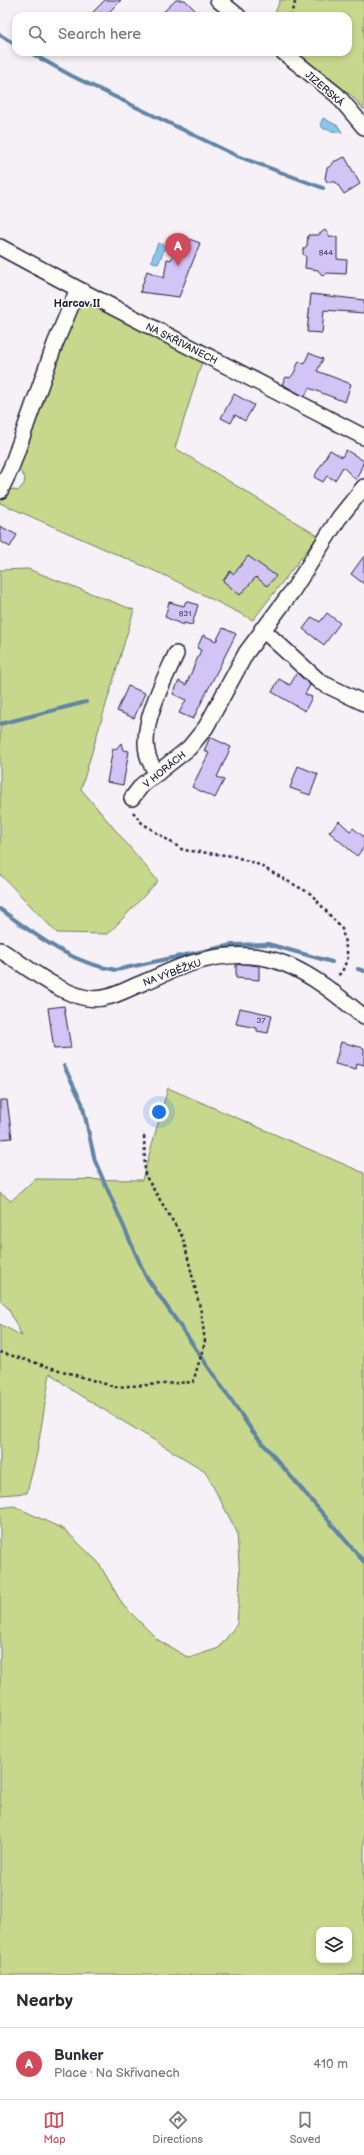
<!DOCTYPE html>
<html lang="en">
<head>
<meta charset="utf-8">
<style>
	:root { --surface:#fff; --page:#f2f2f3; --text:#2b2b33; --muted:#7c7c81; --line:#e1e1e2; --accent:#d1495b }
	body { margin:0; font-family:"Balsamiq Sans",sans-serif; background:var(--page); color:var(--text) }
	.controls { position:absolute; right:12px; bottom:12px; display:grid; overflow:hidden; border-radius:8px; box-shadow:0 2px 6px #0003 }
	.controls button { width:36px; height:36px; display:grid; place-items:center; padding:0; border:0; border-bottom:1px solid var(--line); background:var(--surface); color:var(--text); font:20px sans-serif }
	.you { position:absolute; left:159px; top:1112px; width:14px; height:14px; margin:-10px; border:3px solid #fff; border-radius:50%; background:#1a73e8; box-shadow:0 0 0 6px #1a73e833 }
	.badge { display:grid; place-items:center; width:26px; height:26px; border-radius:50%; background:var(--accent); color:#fff; font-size:13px; font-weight:700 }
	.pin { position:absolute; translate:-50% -33px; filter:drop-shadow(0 1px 2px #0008) }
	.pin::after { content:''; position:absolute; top:21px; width:14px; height:12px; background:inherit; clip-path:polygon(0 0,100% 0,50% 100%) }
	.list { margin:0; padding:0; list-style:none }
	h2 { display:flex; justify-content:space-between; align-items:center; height:52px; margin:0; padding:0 16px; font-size:17px }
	h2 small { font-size:13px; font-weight:400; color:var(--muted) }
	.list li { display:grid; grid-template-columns:26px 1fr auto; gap:12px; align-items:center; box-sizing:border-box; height:72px; padding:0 16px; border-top:1px solid var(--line) }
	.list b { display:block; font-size:15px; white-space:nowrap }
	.list p { margin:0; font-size:13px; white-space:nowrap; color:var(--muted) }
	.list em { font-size:13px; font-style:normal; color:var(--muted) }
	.icon { flex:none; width:22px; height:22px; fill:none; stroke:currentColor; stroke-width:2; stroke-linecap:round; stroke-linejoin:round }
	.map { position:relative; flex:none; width:364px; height:1975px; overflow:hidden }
	.search { position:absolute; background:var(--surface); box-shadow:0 2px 6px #0003; left:12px; right:12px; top:12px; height:44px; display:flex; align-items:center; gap:10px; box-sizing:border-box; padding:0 14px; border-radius:12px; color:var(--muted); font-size:15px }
	.sheet { height:124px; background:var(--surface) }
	nav { display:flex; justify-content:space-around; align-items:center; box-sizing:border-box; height:56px; border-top:1px solid var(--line); background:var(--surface); font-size:11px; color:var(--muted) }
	nav a { display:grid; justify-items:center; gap:2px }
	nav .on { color:var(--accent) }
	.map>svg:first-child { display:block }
	.green { fill:#c7d88c; stroke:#747d64; fill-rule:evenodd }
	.water { fill:#8cc5eb; stroke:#6284a5 }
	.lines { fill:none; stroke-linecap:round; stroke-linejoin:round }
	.stream { stroke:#6284a5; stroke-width:4 }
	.building { fill:#d3c4f6; stroke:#22223b }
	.minor-casing { stroke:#22223b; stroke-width:18 }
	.path { stroke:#22223b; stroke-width:2.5; stroke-dasharray:3 3; stroke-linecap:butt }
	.minor { stroke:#fdfcf7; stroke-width:15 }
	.labels { text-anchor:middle; stroke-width:3; stroke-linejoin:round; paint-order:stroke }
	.number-label { font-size:8px; fill:#4e4a6a }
	.street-label { font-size:10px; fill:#22223b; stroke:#fdfcf7 }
	.neighbourhood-label { font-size:11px; font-weight:bold; fill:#22223b; stroke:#fdfcf7 }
</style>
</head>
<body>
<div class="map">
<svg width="364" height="1975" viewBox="0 0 364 1975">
	<rect width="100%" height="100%" fill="#f5f1f7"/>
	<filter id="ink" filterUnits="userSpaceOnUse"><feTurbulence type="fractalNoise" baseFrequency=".025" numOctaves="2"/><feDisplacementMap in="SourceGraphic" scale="8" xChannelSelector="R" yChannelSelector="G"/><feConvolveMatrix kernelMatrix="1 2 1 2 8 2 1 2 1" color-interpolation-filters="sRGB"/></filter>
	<g filter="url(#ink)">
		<path class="green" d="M280,0H364V110L352,96L296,52H348V16H274Z
			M78,296L202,362L175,448L318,536L253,620L166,576L0,503V496L6,488L18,491L24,484L25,478L18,468Z
			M28,569L134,610L81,789L158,881L108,934L57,933L0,874V570Z
			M168,1088L364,1173V1975H0V1508L14,1506L65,1530L98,1562L123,1605L158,1640L189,1658L219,1648L237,1624L240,1580L237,1532L205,1471L73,1391L50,1373L37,1453L27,1493L0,1495V1324L22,1336L8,1308L0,1301V1193L11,1201L35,1179L142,1180ZM319,1930H349V1960H319Z"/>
		<path class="water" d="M323,118L338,126L342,132C336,134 330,129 324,129L320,125Z
			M158,243L166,246L158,264L151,261Z"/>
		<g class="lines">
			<path class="stream" d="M0,35L16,45
				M29,52L72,76L237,156L323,188
				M0,724L86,702
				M0,909C36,935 71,964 116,970L232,945L268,944L332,962
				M358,969L364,971
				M64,1066L82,1103L95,1161L145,1275L253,1432L364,1562"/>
		</g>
		<path class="building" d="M105,0H121L105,16H89Z
			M176,0H185L195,10L189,16H159Z
			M345,157L360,184L344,194L336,182H327L325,178L327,168L332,165L333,162Z
			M325,230L330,237H337V259L347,260L346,274L327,273L323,276L318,270L305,268L306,257L303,254V249L307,246L308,235H318Z
			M181,236L200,243L179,297L140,292L147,271L164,278L167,259L171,260Z
			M311,294L364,300V313L324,310L322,333L307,332Z
			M309,353L323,359L317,371L351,384L345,402L309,388L305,397L282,384L286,377L290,378L294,373L299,361L304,364Z
			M234,394L254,405L245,421L235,415L231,423L221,418Z
			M330,450L342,457L346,450L364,461L356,480L343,467L335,480L327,476L323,482L314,477Z
			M0,526L17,535L10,547L0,541Z
			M248,556L276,576L267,586L256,577L240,595L223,581L230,571L234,574Z
			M364,556V584L351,574Z
			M186,601L198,605L192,625L184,623L183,625L165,617L169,602L184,606Z
			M327,613L340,623L324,645L303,629L312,617L320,622Z
			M223,628L236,634L193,719L179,713L186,700L173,694L179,681L186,685L201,650L197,648L203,635L216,641Z
			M297,673L310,685L305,694L312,697L305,711L272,692L279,679L290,685Z
			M128,686L145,693L134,718L117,711Z
			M210,737L231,747L217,777L224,780L215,798L192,787L209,753L204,751Z
			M121,743L123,750L129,751L123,785L107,782L113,748L116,749Z
			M298,766L318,774L310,795L290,788Z
			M339,821L350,831L353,828L364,837V847L357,856L329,832Z
			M243,964L259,966V980L236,978V965Z
			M64,1006L71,1048L54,1049L48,1008Z
			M240,1008L272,1015L268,1033L257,1031V1028L236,1024Z
			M341,1042L364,1048V1065L357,1063L356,1069L335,1064Z
			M0,1100H7L12,1138L0,1139Z"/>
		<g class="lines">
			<defs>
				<path id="minor" d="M218,0L238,16
					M283,52L337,95L364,127
					M0,247L78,289L364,437
					M0,491L11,468L55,344L78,289
					M262,629L320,682L364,703
					M158,773C128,744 162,685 176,654
					M132,798L142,785L189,748L206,727L246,653L293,590L339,518L364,487
					M0,950C25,965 58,993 87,998C108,1002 128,988 147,981C162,975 177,967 192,963C268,940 308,971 364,1017"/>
			</defs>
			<use href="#minor" class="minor-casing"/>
			<path class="path" d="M290,16L296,0
				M133,812L142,823L183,850L233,856L257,864L311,894L342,929L348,957L342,972L336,977
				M0,1352L115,1387L193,1382L205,1342L201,1312L183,1238L145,1175L144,1133"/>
			<use href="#minor" class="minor"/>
		</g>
	</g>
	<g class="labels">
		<g class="number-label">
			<text x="326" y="255">844</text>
			<text x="185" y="616">831</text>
			<text x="261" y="1023">37</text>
		</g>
		<g class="street-label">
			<text transform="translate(325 88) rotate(41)" y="4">JIZERSKÁ</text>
			<text transform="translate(182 343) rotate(27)" y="4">NA SKŘIVANECH</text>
			<text transform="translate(164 769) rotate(-39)" y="4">V HORÁCH</text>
			<text transform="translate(172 972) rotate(-20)" y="4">NA VÝBĚŽKU</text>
		</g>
		<g class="neighbourhood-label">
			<text x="77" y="307">Harcov II</text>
		</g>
	</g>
</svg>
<div class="controls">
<button><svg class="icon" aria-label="layers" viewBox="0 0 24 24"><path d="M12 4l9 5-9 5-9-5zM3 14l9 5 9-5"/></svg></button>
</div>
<div class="you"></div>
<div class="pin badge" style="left:178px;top:266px">A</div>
<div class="search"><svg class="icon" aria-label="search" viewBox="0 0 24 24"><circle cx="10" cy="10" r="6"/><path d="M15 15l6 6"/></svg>Search here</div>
</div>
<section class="sheet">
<h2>Nearby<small></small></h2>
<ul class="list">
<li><span class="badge">A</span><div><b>Bunker</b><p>Place · Na Skřivanech</p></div><em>410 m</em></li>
</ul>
</section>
<nav>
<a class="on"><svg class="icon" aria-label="map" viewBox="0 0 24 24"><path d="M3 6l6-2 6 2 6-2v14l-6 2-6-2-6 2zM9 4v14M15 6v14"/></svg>Map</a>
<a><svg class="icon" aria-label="directions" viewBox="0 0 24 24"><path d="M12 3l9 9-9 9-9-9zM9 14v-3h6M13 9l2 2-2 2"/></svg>Directions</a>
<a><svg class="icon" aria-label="saved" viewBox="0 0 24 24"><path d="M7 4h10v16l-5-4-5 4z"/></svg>Saved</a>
</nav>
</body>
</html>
